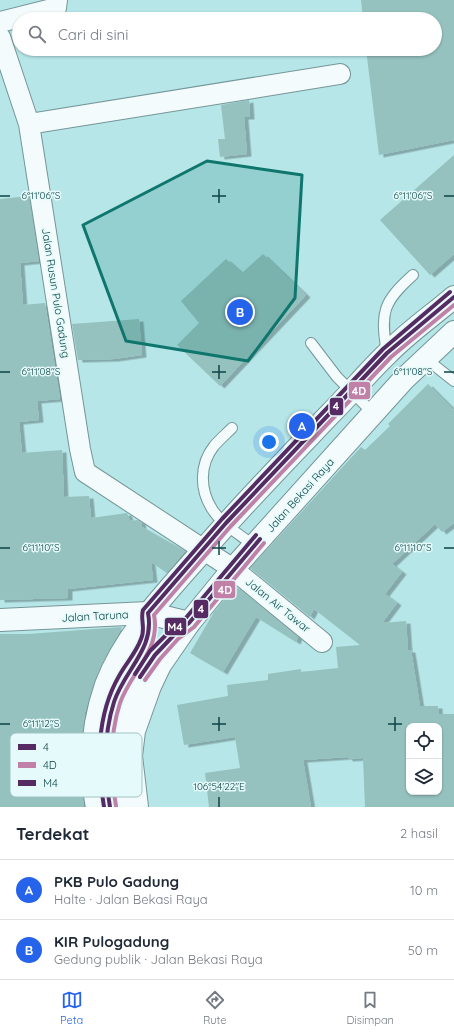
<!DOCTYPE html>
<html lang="id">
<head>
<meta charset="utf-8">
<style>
	:root { --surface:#fff; --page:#f2f2f3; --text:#1f2937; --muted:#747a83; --line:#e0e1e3; --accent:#2563eb }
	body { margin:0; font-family:Quicksand,sans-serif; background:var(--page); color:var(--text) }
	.controls { position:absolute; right:12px; bottom:12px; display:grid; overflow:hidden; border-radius:8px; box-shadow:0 1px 3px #0004 }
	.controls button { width:36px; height:36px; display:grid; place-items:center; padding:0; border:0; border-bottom:1px solid var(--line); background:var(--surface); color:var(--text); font:20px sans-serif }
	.you { position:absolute; left:269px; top:442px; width:14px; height:14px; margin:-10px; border:3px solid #fff; border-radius:50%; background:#1a73e8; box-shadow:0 0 0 6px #1a73e833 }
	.badge { display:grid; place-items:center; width:26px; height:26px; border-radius:50%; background:var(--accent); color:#fff; font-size:13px; font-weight:700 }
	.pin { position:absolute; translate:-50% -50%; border:2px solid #fff; box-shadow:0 1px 4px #0006 }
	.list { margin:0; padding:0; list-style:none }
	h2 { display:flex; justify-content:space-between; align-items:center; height:52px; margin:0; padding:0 16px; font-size:17px }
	h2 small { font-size:13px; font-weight:400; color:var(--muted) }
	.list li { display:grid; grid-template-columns:26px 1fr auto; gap:12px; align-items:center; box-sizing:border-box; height:60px; padding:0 16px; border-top:1px solid var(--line) }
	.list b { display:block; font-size:15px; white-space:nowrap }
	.list p { margin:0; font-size:13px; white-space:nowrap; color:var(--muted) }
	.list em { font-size:13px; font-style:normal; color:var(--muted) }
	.icon { flex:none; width:22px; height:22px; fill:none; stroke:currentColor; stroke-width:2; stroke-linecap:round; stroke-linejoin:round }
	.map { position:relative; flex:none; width:454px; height:807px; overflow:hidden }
	.search { position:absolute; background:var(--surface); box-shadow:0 1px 3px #0004; left:12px; right:12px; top:12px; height:44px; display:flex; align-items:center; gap:10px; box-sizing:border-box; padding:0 14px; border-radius:22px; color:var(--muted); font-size:15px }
	.sheet { height:172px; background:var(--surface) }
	nav { display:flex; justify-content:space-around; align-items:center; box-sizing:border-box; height:56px; border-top:1px solid var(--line); background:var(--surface); font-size:11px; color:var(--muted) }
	nav a { display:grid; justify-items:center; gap:2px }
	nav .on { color:var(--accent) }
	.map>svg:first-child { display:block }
	.building { fill:#95c1be; filter:url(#shadow) }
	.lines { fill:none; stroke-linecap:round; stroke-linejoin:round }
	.service-casing { stroke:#759698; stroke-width:12 }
	.minor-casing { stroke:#759698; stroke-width:22 }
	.tertiary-casing { stroke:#759698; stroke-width:24 }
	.primary-casing { stroke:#759698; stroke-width:24 }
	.service { stroke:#f4fbfc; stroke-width:10 }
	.minor { stroke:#f4fbfc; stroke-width:20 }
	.tertiary { stroke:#f4fbfc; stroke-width:22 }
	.primary { stroke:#f4fbfc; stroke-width:22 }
	.bus-1-casing { stroke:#e5fafa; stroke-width:7 }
	.bus-2-casing { stroke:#e5fafa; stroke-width:7 }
	.bus-3-casing { stroke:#e5fafa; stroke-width:7 }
	.bus-1 { stroke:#562a62; stroke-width:4 }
	.bus-2 { stroke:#c080a8; stroke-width:4 }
	.bus-3 { stroke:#562a62; stroke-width:4 }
	.marked { fill:#0f766e; fill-opacity:0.2; stroke:#0f766e; stroke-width:3; stroke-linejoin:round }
	.ticks { fill:none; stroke:#0d4346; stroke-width:1.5 }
	.labels { text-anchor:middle; stroke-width:3; stroke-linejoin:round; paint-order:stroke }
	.street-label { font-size:11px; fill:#0d4346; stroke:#e5fafa }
	.key { fill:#e5fafa; stroke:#a4c3c4; stroke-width:1 }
	.key-label { font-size:11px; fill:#0d4346 }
	.ticks-label { font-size:10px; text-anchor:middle; fill:#0d4346; stroke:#e5fafa; stroke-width:3; stroke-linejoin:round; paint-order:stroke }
	.line-badge { stroke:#e5fafa; stroke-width:1.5 }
	.badge-label { font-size:11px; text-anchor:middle; font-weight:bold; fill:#fff }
</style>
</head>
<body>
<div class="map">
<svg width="454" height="807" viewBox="0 0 454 807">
	<defs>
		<filter id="shadow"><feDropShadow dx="4.5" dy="2.5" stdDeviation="0" flood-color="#0004"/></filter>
	</defs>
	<rect width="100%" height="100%" fill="#b6e6e8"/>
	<path class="building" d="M361,0H454V140L379,155L366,49H435V19H363Z
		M249,100L250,117H244L247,154L220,157L218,139H225L221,105Z
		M454,155V254L430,275L380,220Z
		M29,196L39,261L20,263L23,305L45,303L60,399L37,401L39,420L19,422L22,453L62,450L64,497L89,496L91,518L127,513L130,521L138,520L141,522L142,527L185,551L167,573L151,562L153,580L68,589V598L0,600V199Z
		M263,254L306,295L220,386L177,345L199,323L181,301L226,259L242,273Z
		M139,319L142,355L114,359L78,360L72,324Z
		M428,384L454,410V523L442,532L435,524L392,564L402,572L385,594L397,603L382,623L406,621L408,650H411L420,706H438L439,726H409V792H439V714H454V807H365L363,758L348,759V757L303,760L311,807H209L205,773L240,768L235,737L184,745L177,705L228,696L227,685L268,680V674L301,669V672L338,668L336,647L360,645L314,609L310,617L250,568L361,447L365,450L390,426L388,424Z
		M235,586L298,637L296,642L256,617L223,672L190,653L214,612Z
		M122,627L95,680L85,712L80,761L84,807H0V634H28Z"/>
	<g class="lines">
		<defs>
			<path id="service" d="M311,343L337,377L373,413
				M387,353C380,312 383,302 413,275
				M425,358L454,381
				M232,428C226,434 219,440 214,446C199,465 200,490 212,509C221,524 241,535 254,546
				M110,807C102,766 101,722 121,683C133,660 153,646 149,617
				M124,807C112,744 118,706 155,654"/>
			<path id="minor" d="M0,22L56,8L57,0
				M0,37L29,124L80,449L85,472L233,569L322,642
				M29,124L340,74"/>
			<path id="tertiary" d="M0,620L148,613L189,623"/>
			<path id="primary" d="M97,807C89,766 92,725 106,685C125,635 165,594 200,554C242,505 287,459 331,413C350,394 367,373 387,354C407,333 432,316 454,297
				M137,807L131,756L134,731L150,686L160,665L189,623L233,569L404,379L454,332"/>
		</defs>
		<use href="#service" class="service-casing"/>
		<use href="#minor" class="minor-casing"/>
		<use href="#tertiary" class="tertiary-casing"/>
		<use href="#primary" class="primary-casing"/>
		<use href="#service" class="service"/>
		<use href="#minor" class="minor"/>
		<use href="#tertiary" class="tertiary"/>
		<use href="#primary" class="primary"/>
		<defs>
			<path id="bus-1" d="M140,677L155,655L174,635L189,623L260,539
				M110,807C104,771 103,736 114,702C125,669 155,649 148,613L226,523L387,353L454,297"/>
			<path id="bus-2" d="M145,680L160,659L178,639L194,627L264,543
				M116,806C110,771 109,737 120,703C131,672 161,650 154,615L230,527L391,357L454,305"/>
			<path id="bus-3" d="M135,674L150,651L170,631L185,619L256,535
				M104,807C97,763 96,716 119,676C126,663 136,653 141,639C146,629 140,619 143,610L222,519L383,349L450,292"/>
		</defs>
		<use href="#bus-1" class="bus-1-casing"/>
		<use href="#bus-2" class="bus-2-casing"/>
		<use href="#bus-3" class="bus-3-casing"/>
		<use href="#bus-1" class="bus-1"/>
		<use href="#bus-2" class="bus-2"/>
		<use href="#bus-3" class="bus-3"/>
	</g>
	<path class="marked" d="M207,161L302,175L295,298L248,361L126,341L83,225Z"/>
	<path class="ticks" d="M219,189V203M0,196H10M212,196H226M444,196H454M219,365V379M0,372H10M212,372H226M444,372H454M219,541V555M0,548H10M212,548H226M444,548H454M219,717V731M395,717V731M0,724H10M212,724H226M388,724H402M219,797V807"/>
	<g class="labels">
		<g class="street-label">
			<text transform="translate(56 293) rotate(81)" y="4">Jalan Rusun Pulo Gadung</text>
			<text transform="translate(300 495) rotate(-48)" y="4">Jalan Bekasi Raya</text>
			<text transform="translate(278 605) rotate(39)" y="4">Jalan Air Tawar</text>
			<text transform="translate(95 616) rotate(-3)" y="4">Jalan Taruna</text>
		</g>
	</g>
	<rect x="10" y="733" width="132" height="64" rx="6" class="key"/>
	<rect x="18" y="744" width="18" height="6" fill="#562a62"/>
	<rect x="18" y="762" width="18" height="6" fill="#c080a8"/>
	<rect x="18" y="780" width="18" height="6" fill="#562a62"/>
	<g class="key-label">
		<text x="43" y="751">4</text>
		<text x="43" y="769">4D</text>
		<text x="43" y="787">M4</text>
	</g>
	<g class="ticks-label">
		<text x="41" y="199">6°11'06"S</text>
		<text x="413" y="199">6°11'06"S</text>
		<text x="41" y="375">6°11'08"S</text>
		<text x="413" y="375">6°11'08"S</text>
		<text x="41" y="551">6°11'10"S</text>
		<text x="413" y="551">6°11'10"S</text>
		<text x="41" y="727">6°11'12"S</text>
		<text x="219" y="790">106°54'22"E</text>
	</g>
	<g class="line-badge">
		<rect x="348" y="381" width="23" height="19" rx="4" fill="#c080a8"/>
		<rect x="329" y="397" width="15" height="19" rx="4" fill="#562a62"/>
		<rect x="213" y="580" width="23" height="19" rx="4" fill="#c080a8"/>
		<rect x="193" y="599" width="16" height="20" rx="4" fill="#562a62"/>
		<rect x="164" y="617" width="23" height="19" rx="4" fill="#562a62"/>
	</g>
	<g class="badge-label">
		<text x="359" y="395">4D</text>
		<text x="336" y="410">4</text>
		<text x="225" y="594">4D</text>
		<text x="201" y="613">4</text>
		<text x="175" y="631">M4</text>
	</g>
</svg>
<div class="controls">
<button><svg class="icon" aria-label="locate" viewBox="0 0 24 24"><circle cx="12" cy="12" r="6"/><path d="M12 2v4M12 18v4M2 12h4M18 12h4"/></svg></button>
<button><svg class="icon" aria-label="layers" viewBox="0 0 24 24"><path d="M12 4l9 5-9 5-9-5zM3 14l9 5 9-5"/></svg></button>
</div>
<div class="you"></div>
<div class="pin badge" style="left:302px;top:426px">A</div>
<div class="pin badge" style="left:240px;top:312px">B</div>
<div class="search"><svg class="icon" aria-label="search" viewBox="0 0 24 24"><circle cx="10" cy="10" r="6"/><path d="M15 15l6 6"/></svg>Cari di sini</div>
</div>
<section class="sheet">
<h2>Terdekat<small>2 hasil</small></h2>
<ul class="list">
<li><span class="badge">A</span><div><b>PKB Pulo Gadung</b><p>Halte · Jalan Bekasi Raya</p></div><em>10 m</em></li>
<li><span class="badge">B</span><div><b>KIR Pulogadung</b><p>Gedung publik · Jalan Bekasi Raya</p></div><em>50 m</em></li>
</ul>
</section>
<nav>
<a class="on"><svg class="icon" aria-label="map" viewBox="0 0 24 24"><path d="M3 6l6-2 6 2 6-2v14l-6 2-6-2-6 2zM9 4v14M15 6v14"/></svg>Peta</a>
<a><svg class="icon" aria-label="directions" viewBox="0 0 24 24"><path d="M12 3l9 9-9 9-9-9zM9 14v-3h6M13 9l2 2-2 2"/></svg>Rute</a>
<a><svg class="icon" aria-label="saved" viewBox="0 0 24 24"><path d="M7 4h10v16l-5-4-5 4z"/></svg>Disimpan</a>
</nav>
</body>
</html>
